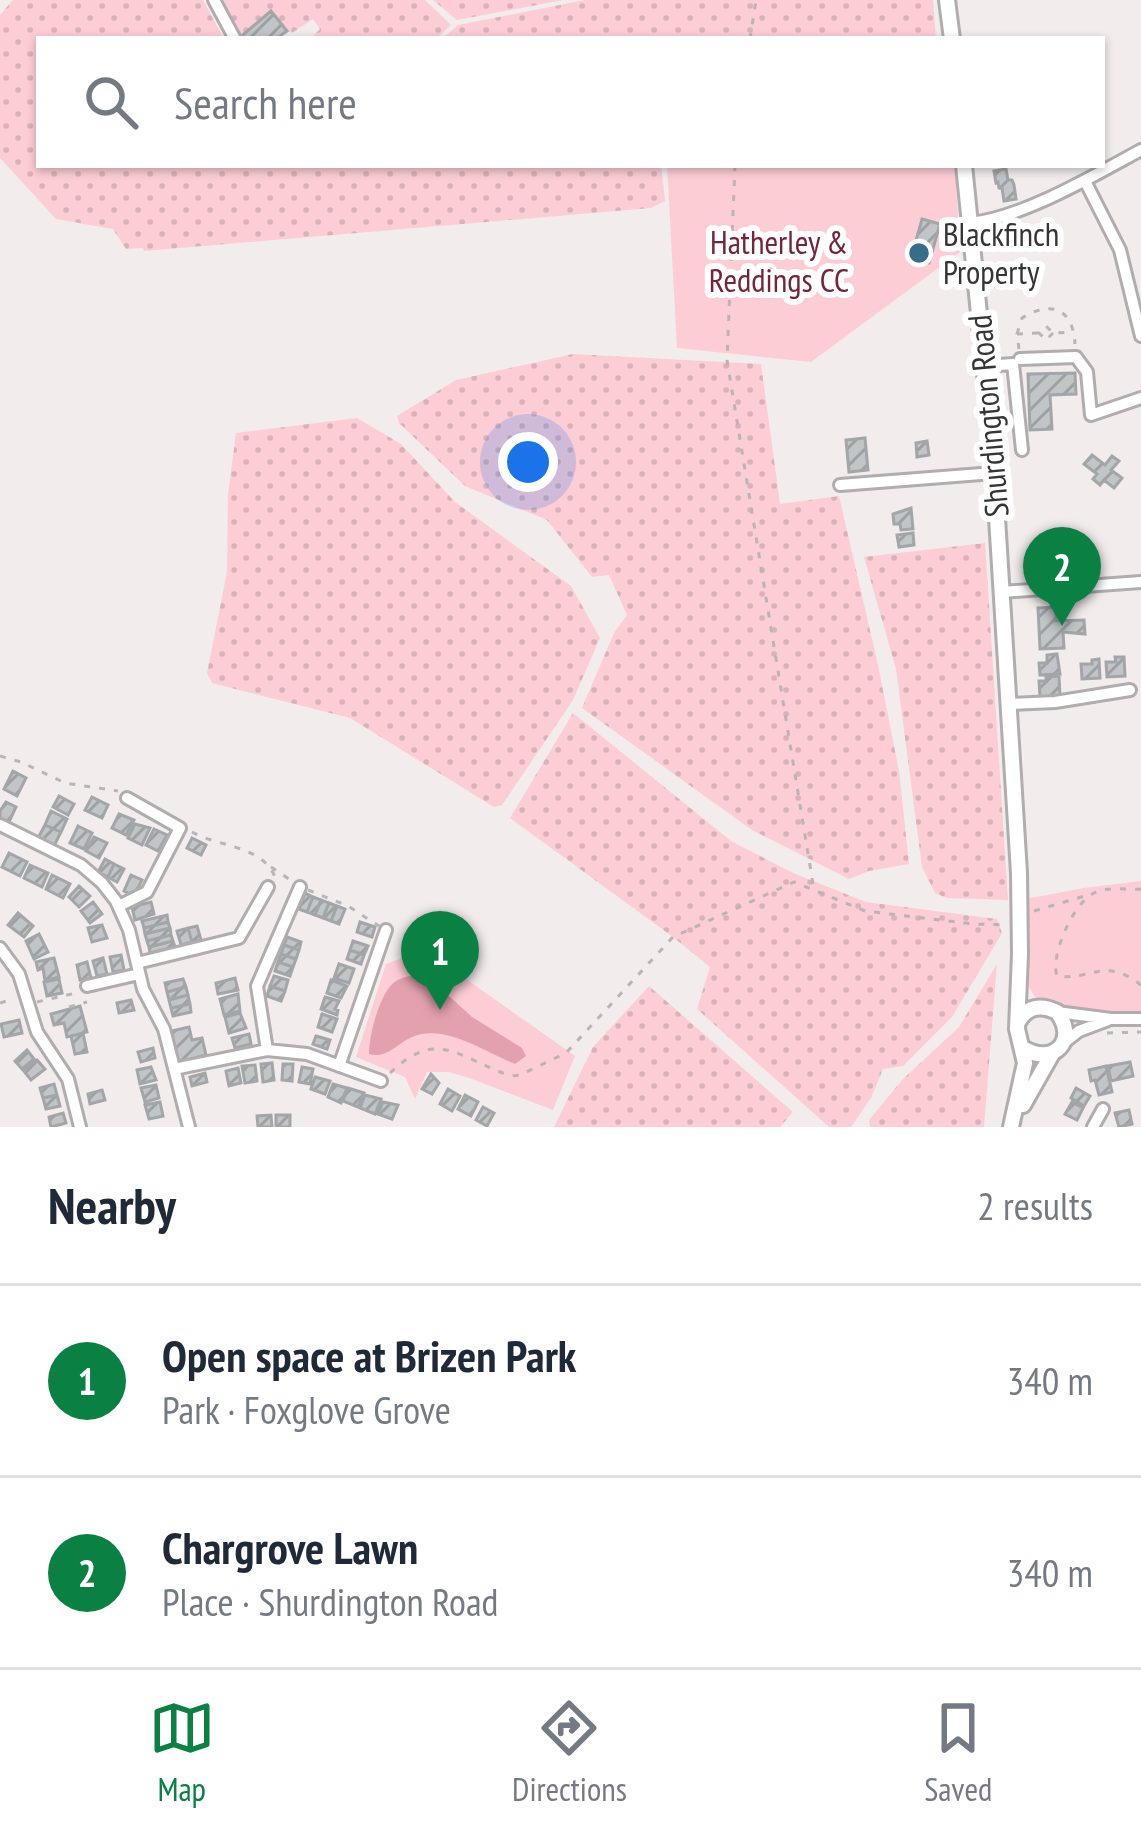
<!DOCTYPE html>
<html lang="en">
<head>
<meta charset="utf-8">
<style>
	:root { --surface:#fff; --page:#f2f2f3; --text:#1f2937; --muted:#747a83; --line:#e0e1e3; --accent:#0b8043 }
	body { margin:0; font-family:"PT Sans Narrow",sans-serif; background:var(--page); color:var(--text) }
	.you { position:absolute; left:528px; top:462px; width:42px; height:42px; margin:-30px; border:9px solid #fff; border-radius:50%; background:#1a73e8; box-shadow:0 0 0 18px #1a73e833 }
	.badge { display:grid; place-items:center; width:78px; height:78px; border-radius:50%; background:var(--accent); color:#fff; font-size:39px; font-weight:700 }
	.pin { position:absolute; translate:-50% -99px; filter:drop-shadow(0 3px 6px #0008) }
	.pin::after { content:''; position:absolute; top:63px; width:42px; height:36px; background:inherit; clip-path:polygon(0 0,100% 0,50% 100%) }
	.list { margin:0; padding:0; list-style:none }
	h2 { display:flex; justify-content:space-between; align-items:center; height:156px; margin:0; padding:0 48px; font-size:51px }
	h2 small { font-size:39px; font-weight:400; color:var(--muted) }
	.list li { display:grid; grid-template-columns:78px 1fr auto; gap:36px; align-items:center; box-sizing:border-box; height:192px; padding:0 48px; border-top:3px solid var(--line) }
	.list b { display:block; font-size:45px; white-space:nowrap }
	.list p { margin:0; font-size:39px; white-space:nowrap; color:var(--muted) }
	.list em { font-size:39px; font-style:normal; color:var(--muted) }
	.icon { flex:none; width:66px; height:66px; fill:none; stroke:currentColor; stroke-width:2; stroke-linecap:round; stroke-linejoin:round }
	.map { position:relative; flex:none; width:1141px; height:1127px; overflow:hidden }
	.search { position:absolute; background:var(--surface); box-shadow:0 3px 9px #0004; left:36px; right:36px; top:36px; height:132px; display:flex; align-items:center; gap:30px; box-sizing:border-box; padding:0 42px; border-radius:0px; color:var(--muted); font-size:45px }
	.sheet { height:540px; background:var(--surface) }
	nav { display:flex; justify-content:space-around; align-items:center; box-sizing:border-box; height:168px; border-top:3px solid var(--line); background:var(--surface); font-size:33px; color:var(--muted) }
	nav a { display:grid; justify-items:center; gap:6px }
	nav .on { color:var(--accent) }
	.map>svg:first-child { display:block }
	.grass { fill:url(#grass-dots) }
	.park { fill:#fdcdd6 }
	.water { fill:#e3a1ae }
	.building { fill:url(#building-hatch); stroke:#a2a6a8; stroke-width:3 }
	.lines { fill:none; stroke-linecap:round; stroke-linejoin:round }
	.minor-casing { stroke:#b1acad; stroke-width:16 }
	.major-casing { stroke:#b1acad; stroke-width:20 }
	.path { stroke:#b9b4b5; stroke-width:3; stroke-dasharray:6 9; stroke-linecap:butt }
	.minor { stroke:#fff; stroke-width:10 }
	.major { stroke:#fff; stroke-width:14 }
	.poi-dot { fill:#376d89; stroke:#fff; stroke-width:4.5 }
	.labels { text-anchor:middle; stroke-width:12; stroke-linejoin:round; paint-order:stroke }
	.poi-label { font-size:33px; fill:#363434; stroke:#fff; text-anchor:start }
	.park-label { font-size:33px; fill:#73253b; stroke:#fff }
	.street-label { font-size:33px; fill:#363434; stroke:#fff }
</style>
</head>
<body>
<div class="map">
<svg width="1141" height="1127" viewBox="0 0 1141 1127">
	<defs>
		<pattern id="grass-dots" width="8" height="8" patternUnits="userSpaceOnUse" patternTransform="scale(3)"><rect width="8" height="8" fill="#fdcdd6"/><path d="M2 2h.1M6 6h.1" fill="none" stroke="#d9b1b8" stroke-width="1.8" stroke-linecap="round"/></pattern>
		<pattern id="building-hatch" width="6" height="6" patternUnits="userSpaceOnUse" patternTransform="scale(3)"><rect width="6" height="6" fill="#c1c5c7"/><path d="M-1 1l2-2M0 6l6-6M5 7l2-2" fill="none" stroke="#9ea1a2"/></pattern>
	</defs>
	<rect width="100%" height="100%" fill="#f2eced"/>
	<path class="grass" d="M13,0H203L224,39H39V165H661L665,201L651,208L144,251L143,248L126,249L113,229L56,219L0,158V15Z
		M214,0H425L451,25L436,39H316L313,36L320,29L313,19L292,33L287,31L271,12L237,38Z
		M433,0H563L457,20Z
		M585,0H933L936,39H442L458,25Z
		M573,354L761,364L780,504L839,496L878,665L899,771L909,864L869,871L849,879L752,830L582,708L614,633L627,615L609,575L592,577L547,520L465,486L399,423L397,416L456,380Z
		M357,418L401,444L455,502L571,586L600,638L573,700L502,805L494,807L350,718L212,683L207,673L227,572L228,494L236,433Z
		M985,543L1008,900L947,898L935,893L922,867L896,669L864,557Z
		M573,713L731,841L793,873L866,902L997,919L1002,933L952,1017L903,1066L883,1069L871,1098L851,1127H829L697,1009L710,967L673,937L510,818Z
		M997,964L984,1127H870L869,1120L902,1080L959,1027Z
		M649,986L793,1112L780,1127H554L593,1047Z"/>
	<path class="park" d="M667,165H955L960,252L811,362L677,348Z
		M1141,881V1019C1124,1017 1057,1012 1046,1006C1015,989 1020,930 1020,900L1084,888Z
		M415,943L575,1056L553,1110L469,1078L449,1072H427L415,1099L405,1077L356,1057L386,964L408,956Z"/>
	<path class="water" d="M425,974L472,1017L522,1048L526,1056L515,1064C487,1053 453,1029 422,1034C400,1037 391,1060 369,1054C369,1035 380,991 396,981C405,976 415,975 425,974Z"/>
	<path class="building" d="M271,11L287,31L276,39H238Z
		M1006,169L1008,180H1012L1014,185L1016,199L1004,201L1002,188H999L998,182L996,183L994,171Z
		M922,219L940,224L929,263L911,258Z
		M1075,373L1076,394L1050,395L1052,429L1030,430L1028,374Z
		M865,438L868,470L849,472L846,440Z
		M927,441L929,455L917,457L916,443Z
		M1092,455L1105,465L1112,456L1119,461L1111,470L1122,478L1114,488L1104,480L1100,485L1093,479L1097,474L1084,464Z
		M911,508L913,529L901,530L900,524H894L893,514Z
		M913,533L914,545L899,547L897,535Z
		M1056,607V621L1084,620L1085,634L1063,632L1064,648L1040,649L1038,608Z
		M1057,654L1060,674L1040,675L1039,663H1047V655Z
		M1115,657H1124L1125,676L1107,677L1106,662H1116Z
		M1099,659L1100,678L1082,679L1081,664H1092V660Z
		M1059,676L1060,696L1040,697L1039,681H1046V677Z
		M13,771L26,778L17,796L4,789Z
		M59,796L74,804L68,815L53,807Z
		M92,797L108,805L102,818L85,810Z
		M6,802L16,807L9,822L0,818V811Z
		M51,811L67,819L61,832L45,825Z
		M119,814L134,820L126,835L112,828Z
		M135,824L150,828L142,845L128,838Z
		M45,825L61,832L54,846L38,838Z
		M78,826L92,833L84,849L70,843Z
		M154,829L167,835L158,851L146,845Z
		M94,837L107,843L99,858L86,851Z
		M192,838L206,845L201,855L187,848Z
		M9,853L27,862L20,876L2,867Z
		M105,859L114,864L108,877L98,872Z
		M114,864L124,869L117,882L108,877Z
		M30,865L48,873L42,887L24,878Z
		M52,875L70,884L63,898L46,889Z
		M131,875L142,880L134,896L124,891Z
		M79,886L90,896L79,907L69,897Z
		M305,893L313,897L307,912L299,909Z
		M313,897L321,900L315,915L307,912Z
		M321,900L329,903L323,918L315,915Z
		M93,902L102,914L90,923L81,911Z
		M151,902L154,914L135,920L132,907Z
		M329,903L337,906L331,921L323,918Z
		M337,906L345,909L339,924L331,921Z
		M18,913L33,926L24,937L8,925Z
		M167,915L168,922L144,928L142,921Z
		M168,922L170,928L145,934L144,928Z
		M360,922L375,927L372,937L357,932Z
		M102,925L107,938L92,942L88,928Z
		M197,926L201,940L192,942L188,928Z
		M170,928L171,935L147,941L145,934Z
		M188,928L192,942L181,945L177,931Z
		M39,934L48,952L34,959L26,941Z
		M171,935L173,941L149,947L147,941Z
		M287,937L301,942L299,950L284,945Z
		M173,941L175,947L150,953L149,947Z
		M353,941L368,946L364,955L350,950Z
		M284,945L299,950L296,959L281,954Z
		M350,950L364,955L361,964L347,959Z
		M281,954L296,959L293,967L278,962Z
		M121,955L124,970L113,972L110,957Z
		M54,958L59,977L45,981L43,968L38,970L36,962Z
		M103,958L107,974L97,976L93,961Z
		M87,962L91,978L80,980L77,965Z
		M278,962L293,967L290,976L275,971Z
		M339,964L354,969L349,983L334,978Z
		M274,976L288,980L285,991L270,986Z
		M235,978L238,990L218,994L216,983Z
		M59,979L62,993L47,996L44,982Z
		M183,979L186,987L167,992L165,983Z
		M331,980L347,986L341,998L327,993Z
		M270,986L285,991L281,1001L267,996Z
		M186,987L188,995L169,1000L167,992Z
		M238,994L240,1011L224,1015L220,999Z
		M188,995L190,1004L171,1008L169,1000Z
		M325,997L339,1001L335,1009L338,1010L337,1015L321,1009Z
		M131,1000L134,1010L119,1013L117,1003Z
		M190,1004L191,1012L173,1016L171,1008Z
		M80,1006L87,1032L67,1037L64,1023L54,1025L51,1014Z
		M240,1013L246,1028L229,1033L225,1017Z
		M322,1014L337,1019L332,1032L318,1027Z
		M19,1020L22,1033L4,1037L1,1024Z
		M189,1027L192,1040L202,1038L206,1055L176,1063L172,1031Z
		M83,1033L87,1052L75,1054L71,1036Z
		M249,1034L251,1044L235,1048L232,1038Z
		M316,1036L330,1040L327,1049L313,1044Z
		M153,1048L155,1058L141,1062L138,1052Z
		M27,1050L34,1059L22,1069L15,1061Z
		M37,1060L45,1069L31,1080L23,1070Z
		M1130,1062L1133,1076L1111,1081L1108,1066Z
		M272,1063L274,1080L263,1082L261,1064Z
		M283,1064H293L292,1081L282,1080Z
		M255,1065L257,1081L245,1083L242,1066Z
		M1106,1066L1112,1092L1099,1095L1095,1080L1091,1081L1089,1070Z
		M151,1067L156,1080L140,1084L137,1070Z
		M302,1067L313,1069L310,1084L299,1082Z
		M238,1068L241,1083L229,1086L226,1071Z
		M205,1073L207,1082L192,1086L190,1077Z
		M431,1074L439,1083L432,1094L422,1089Z
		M315,1077L330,1081L325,1094L311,1089Z
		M54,1084L57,1095L43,1098L40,1088Z
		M333,1084L347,1088L341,1103L328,1097Z
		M156,1085L159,1098L145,1102L141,1088Z
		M348,1088L364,1093L358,1107L343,1101Z
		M1076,1088L1090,1096L1084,1106L1071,1098Z
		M448,1089L460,1096L452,1111L440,1104Z
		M102,1090L105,1100L90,1104L88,1094Z
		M57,1095L60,1106L46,1109L43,1098Z
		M365,1095L381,1099L375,1114L360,1108Z
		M465,1095L478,1102L471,1116L458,1109Z
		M160,1102L163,1116L149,1119L145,1105Z
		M383,1102L398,1105L392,1119L378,1114Z
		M1072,1102L1083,1108L1077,1120L1065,1114Z
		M483,1107L494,1113L487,1126L476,1120Z
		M1129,1110L1132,1124L1119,1127L1115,1113Z
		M63,1113L66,1123L51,1127L49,1117Z
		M271,1115L272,1127H258L257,1116Z
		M276,1115H290V1127H276Z"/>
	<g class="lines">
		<defs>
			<path id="minor" d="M214,0L235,39
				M1085,181L1120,250L1141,336
				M970,223C1022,218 1095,175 1141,150
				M1020,359L1076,357L1087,372L1091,415L1141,398
				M984,366L1013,364L1022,450
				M840,485L994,473
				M1002,592L1141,582
				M1009,704L1055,702L1130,690
				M0,825L81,865L102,883L116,901L129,930L143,989L164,1029L189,1127
				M119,906L147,892L180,828L127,798
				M0,948L19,974L37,1032L68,1079L80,1127
				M137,963L239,938L268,887
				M87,986L139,974
				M1057,1012L1111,1019H1141
				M1061,1045L1079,1031L1108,1020
				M267,1050L257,986L300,887
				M339,1066L386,930
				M174,1069L267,1050L307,1054L381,1081
				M1093,1127L1103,1109"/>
			<path id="major" d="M947,0L952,39
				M964,165L993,453L1019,873L1020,954L1017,1029L1025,1063L1011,1127
				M1018,1022C1027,1006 1041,1004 1057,1012C1079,1040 1053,1067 1023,1048
				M1023,1105L1053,1052"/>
		</defs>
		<use href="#minor" class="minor-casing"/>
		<use href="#major" class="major-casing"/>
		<path class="path" d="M750,39L756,0
			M735,165L727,360L814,890
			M1053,333L1046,340L1039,333L1046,326L1053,333L1073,332
			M1017,334L1038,333
			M1019,349L1017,334L1022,318C1051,300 1073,308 1075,344
			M0,756L21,762L65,783L118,791
			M192,832C218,847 262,845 275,877
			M271,867L289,879
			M1141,889C1126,890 1107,886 1094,893C1073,903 1050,956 1057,976C1091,981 1105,956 1141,985
			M308,890L348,906L379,926
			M1034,911L1088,895
			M37,1002L80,992
			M0,1003L13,999
			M69,1007L87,1002
			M1107,1033L1141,1032
			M390,1073C438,1027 458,1058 511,1076L520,1075L566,1053L673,937L794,882L865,911L973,924L1007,925"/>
		<use href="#minor" class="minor"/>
		<use href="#major" class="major"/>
	</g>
	<circle class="poi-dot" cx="919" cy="253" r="12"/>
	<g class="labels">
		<g class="poi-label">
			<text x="943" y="246">Blackfinch<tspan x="943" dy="38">Property</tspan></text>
		</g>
		<g class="park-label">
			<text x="779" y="254">Hatherley &amp;<tspan x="779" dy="38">Reddings CC</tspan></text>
		</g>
		<g class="street-label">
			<text transform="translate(988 416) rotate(-95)" y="12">Shurdington Road</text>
		</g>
	</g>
</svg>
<div class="you"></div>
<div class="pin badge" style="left:440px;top:1010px">1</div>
<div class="pin badge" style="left:1062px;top:626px">2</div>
<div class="search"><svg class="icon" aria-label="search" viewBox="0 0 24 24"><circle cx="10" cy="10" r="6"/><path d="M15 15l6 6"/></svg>Search here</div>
</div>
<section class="sheet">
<h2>Nearby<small>2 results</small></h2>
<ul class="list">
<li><span class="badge">1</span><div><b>Open space at Brizen Park</b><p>Park · Foxglove Grove</p></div><em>340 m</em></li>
<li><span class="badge">2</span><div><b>Chargrove Lawn</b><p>Place · Shurdington Road</p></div><em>340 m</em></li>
</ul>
</section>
<nav>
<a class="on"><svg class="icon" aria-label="map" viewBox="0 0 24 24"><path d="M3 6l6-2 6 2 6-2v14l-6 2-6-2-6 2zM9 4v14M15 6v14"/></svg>Map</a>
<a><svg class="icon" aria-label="directions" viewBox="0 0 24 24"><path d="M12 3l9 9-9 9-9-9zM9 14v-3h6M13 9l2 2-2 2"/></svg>Directions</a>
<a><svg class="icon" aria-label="saved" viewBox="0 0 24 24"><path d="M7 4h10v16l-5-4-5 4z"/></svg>Saved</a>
</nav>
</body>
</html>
